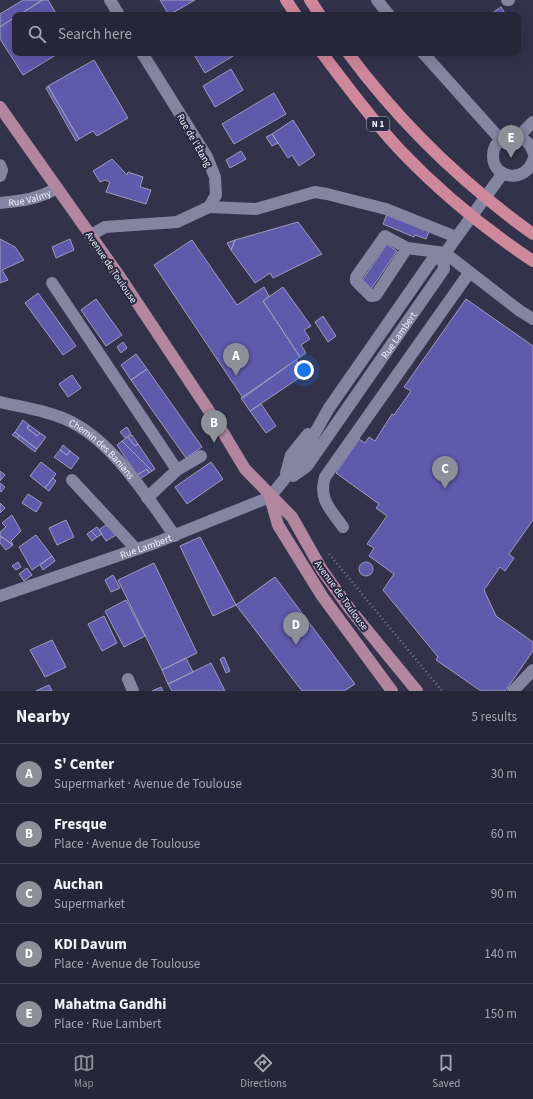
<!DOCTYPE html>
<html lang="en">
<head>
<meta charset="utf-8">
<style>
	:root { --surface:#262638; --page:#323243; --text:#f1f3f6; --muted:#a4a5ae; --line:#424353; --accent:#8c9099 }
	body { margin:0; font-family:"Source Sans 3",sans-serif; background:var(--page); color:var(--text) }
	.you { position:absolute; left:304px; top:370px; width:14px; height:14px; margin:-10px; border:3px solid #fff; border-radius:50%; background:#1a73e8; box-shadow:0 0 0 6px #1a73e833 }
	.badge { display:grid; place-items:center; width:26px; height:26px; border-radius:50%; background:var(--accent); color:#fff; font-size:13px; font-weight:700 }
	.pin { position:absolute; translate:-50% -33px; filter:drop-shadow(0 1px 2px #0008) }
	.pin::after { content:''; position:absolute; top:21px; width:14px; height:12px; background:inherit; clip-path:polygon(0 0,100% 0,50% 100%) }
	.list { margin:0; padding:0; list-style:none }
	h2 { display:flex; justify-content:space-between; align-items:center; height:52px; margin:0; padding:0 16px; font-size:17px }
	h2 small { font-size:13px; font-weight:400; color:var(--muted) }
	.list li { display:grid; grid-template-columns:26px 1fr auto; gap:12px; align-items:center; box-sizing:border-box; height:60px; padding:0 16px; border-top:1px solid var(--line) }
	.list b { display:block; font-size:15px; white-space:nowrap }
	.list p { margin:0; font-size:13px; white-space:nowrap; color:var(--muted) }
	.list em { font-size:13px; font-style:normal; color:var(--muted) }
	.icon { flex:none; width:22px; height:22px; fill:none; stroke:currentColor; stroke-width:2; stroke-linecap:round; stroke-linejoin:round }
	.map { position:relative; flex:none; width:533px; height:691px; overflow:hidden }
	.search { position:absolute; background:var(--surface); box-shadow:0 4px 16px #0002; left:12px; right:12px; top:12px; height:44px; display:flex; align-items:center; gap:10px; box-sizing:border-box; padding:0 14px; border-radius:8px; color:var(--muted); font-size:15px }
	.sheet { height:352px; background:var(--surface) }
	nav { display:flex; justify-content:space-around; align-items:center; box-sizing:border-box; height:56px; border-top:1px solid var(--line); background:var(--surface); font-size:11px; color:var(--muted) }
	nav a { display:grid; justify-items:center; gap:2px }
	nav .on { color:var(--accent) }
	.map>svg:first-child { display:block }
	.building { fill:#5e5aac; stroke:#9b9dba }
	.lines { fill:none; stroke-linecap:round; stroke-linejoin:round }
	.path { stroke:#75768a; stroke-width:2.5; stroke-dasharray:1 3; stroke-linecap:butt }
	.minor { stroke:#8385a1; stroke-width:12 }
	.major { stroke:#b1869e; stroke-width:12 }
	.highway { stroke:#cf879c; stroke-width:12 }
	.labels { text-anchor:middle; stroke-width:4; stroke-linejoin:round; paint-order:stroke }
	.shield { fill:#292940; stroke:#b5b6c5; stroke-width:1 }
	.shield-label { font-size:9px; font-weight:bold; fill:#f1f2fe }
	.street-label { font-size:10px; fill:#f1f2fe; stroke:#292940 }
</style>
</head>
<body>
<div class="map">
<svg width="533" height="691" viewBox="0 0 533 691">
	<rect width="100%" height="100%" fill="#32334b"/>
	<path class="building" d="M23,0H42L19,15H15V17L0,27V14Z
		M43,0H48L57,15H19Z
		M160,0H195L169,15Z
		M501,7L506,15H489Z
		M15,17V53H59L23,75L0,39V27Z
		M193,53H238L205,73Z
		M94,60L128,118L97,136L93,131L79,139L48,86Z
		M231,69L243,90L215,107L203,86Z
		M48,86L79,139L76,141L46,88Z
		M274,93L286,114L234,144L222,124Z
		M293,120L315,155L299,166L292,155L288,158L272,134Z
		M272,134L278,143L272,146L266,137Z
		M241,151L246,159L230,168L226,160Z
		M112,159L127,175L128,172L143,177L140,187L151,190L146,204L106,192L110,182L105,180L100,182L93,171Z
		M388,212L430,229L426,239L415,235L414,237L383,224Z
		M298,222L322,254L273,278L270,273L255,283L231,250L235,240Z
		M0,239L15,247L24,260L2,270L8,280L0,283Z
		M70,239L74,250L56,258L52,247Z
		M192,240L237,305L264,287L269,296L263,301L300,357L243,398L154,265Z
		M235,240L231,250L227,243Z
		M387,244L397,251L371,289L361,282Z
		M283,287L311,326L304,330L310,339L301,345L306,353L300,357L263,301Z
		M38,293L76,346L63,355L25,303Z
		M96,299L122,335L106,346L81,310Z
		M466,299L533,346V520L509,554L514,558L505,571L500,567L484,590L496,616L533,642V651L505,691H481L436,660L438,657L383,590L394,574L369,556L374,548L367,544L387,516L376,508L379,504L336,473L359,439L365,443L369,437L375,441L392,414L394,415L411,391L404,387Z
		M323,316L336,336L328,342L315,322Z
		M123,342L127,348L121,353L117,347Z
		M136,354L147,369L131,380L121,365Z
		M296,360L305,374L250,411L241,398Z
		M147,369L202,447L186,458L131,380Z
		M72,375L81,388L68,397L59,384Z
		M261,404L276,426L266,433L250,411Z
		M23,420L29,425L27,428L37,436L40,433L46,437L37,449L15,432Z
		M29,425L40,433L37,436L27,428Z
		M127,427L131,434L125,438L120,432Z
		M15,432L19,436L17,438L12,435Z
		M132,435L138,444L135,446L128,437Z
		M19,436L37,449L35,452L17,438Z
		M128,437L135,446L138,444L155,469L152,471L122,441Z
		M122,441L152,471L149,473L147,469L137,475L117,445Z
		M63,445L70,451L67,455L60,450Z
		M60,450L67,455L70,451L79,458L71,469L54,457Z
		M41,462L56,474L45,488L30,476Z
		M211,462L223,479L187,504L175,487Z
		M147,469L149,473L140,479L137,475Z
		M0,471L5,475L0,481Z
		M53,478L56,481L49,491L45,488Z
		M0,483L5,487L1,492L0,491Z
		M28,494L42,503L36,512L22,503Z
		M0,503L5,508L0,513Z
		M12,515L21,531L11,541L13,545L0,536V532L6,527L2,523Z
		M66,520L74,537L57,545L49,528Z
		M110,522L118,534L106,541L99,530Z
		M97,527L102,534L97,537L91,531Z
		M91,531L97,537L92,541L87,534Z
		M36,535L52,556L32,570L19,547Z
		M0,536L5,539L13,545L6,550L0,543Z
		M200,537L236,605L213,616L180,546Z
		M52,556L55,561L43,570L40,565Z
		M359 569a7 7 0 1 1 14 0a7 7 0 1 1-14 0Z
		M18,562L21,567L16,570L12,566Z
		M154,563L197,653L162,670L118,580Z
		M27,568L32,575L24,581L19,574Z
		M113,575L120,588L111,592L105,580Z
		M275,577L355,684L344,691H302L236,605Z
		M126,600L145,636L124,647L105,611Z
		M104,616L117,643L102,651L88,624Z
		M52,640L66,667L45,677L30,650Z
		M224,657L230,671L226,673L220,659Z
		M186,658L193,672L168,684L162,670Z
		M211,663L225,691H172L168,684Z
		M49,685L52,691H36Z
		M161,687L163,691H152Z"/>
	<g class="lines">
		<path class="path" d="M329,554L442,691"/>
		<g class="minor">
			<path d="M110,0L119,15"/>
			<path d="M377,0L389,15"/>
			<path d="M507,0H509"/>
			<path d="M423,53L501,140"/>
			<path d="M519,136L533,122"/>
			<path d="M533,152C527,130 493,132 493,156C493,180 526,183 533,160"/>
			<path d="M0,165L2,170L0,176"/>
			<path id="s1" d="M0,203C22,201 38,199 57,188"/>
			<path d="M209,207L256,209L315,192L327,194L386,209L456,237"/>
			<path d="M91,235L105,227L177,222L209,207L216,195L215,177L207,157L142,53"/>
			<path d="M407,248L376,295L371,296L356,281V277L385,236L407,248L445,253L520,311L533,319"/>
			<path d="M52,283L177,470"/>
			<path id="s2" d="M0,402C21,407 45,410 65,419C112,439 146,496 175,536"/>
			<path d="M286,473L291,455L308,434"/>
			<path id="s3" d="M293,476L307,466L444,269L443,256"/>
			<path d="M72,480L136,549"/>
			<path d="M147,498L177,470L201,456"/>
			<path d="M343,527C331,510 318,499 325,477L469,273"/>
			<path id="s4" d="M0,596L155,543L270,497L299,461L329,408L432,260L443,256L503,173"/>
			<path d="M128,679L133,691"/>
			<path d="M513,691L533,670"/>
		</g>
		<path class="major" d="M0,107L120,277L221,429L245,469L292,517L322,570L349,608L417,691
			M270,497L278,525L322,596L392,691"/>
		<path class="highway" d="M286,0L296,15
			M310,0L320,15
			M322,53C347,86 372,120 400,150C440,192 485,229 533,261
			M348,53C400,123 462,183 533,234"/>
	</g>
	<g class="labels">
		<rect class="shield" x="367" y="117" width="22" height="14" rx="3"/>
		<g class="shield-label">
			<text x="378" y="127">N 1</text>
		</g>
		<g class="street-label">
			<text transform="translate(195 140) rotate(60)" y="4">Rue de l'Étang</text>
			<text dy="4" stroke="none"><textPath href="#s1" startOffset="30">Rue Valmy</textPath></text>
			<text transform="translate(112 267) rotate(56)" y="4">Avenue de Toulouse</text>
			<text dy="4" stroke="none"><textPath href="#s3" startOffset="177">Rue Lambert</textPath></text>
			<text dy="4" stroke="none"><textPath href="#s2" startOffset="115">Chemin des Banians</textPath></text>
			<text dy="4" stroke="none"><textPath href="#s4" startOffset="154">Rue Lambert</textPath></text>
			<text transform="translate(342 595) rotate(54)" y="4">Avenue de Toulouse</text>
		</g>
	</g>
</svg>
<div class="you"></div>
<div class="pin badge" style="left:236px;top:376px">A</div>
<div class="pin badge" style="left:214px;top:443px">B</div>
<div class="pin badge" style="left:445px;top:489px">C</div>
<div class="pin badge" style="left:296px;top:645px">D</div>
<div class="pin badge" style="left:511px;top:158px">E</div>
<div class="search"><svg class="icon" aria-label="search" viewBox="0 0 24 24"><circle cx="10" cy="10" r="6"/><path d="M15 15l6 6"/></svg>Search here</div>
</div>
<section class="sheet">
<h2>Nearby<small>5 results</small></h2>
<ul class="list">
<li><span class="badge">A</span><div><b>S' Center</b><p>Supermarket · Avenue de Toulouse</p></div><em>30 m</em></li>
<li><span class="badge">B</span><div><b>Fresque</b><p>Place · Avenue de Toulouse</p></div><em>60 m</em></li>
<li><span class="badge">C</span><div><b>Auchan</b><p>Supermarket</p></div><em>90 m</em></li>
<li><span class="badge">D</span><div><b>KDI Davum</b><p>Place · Avenue de Toulouse</p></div><em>140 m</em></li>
<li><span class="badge">E</span><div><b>Mahatma Gandhi</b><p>Place · Rue Lambert</p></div><em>150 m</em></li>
</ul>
</section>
<nav>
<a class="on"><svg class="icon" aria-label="map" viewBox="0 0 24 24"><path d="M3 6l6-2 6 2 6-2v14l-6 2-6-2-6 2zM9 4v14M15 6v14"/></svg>Map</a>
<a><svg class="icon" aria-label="directions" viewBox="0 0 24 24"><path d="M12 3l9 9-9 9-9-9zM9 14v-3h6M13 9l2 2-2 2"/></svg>Directions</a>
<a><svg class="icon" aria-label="saved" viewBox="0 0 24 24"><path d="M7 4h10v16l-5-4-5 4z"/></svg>Saved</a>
</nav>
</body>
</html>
